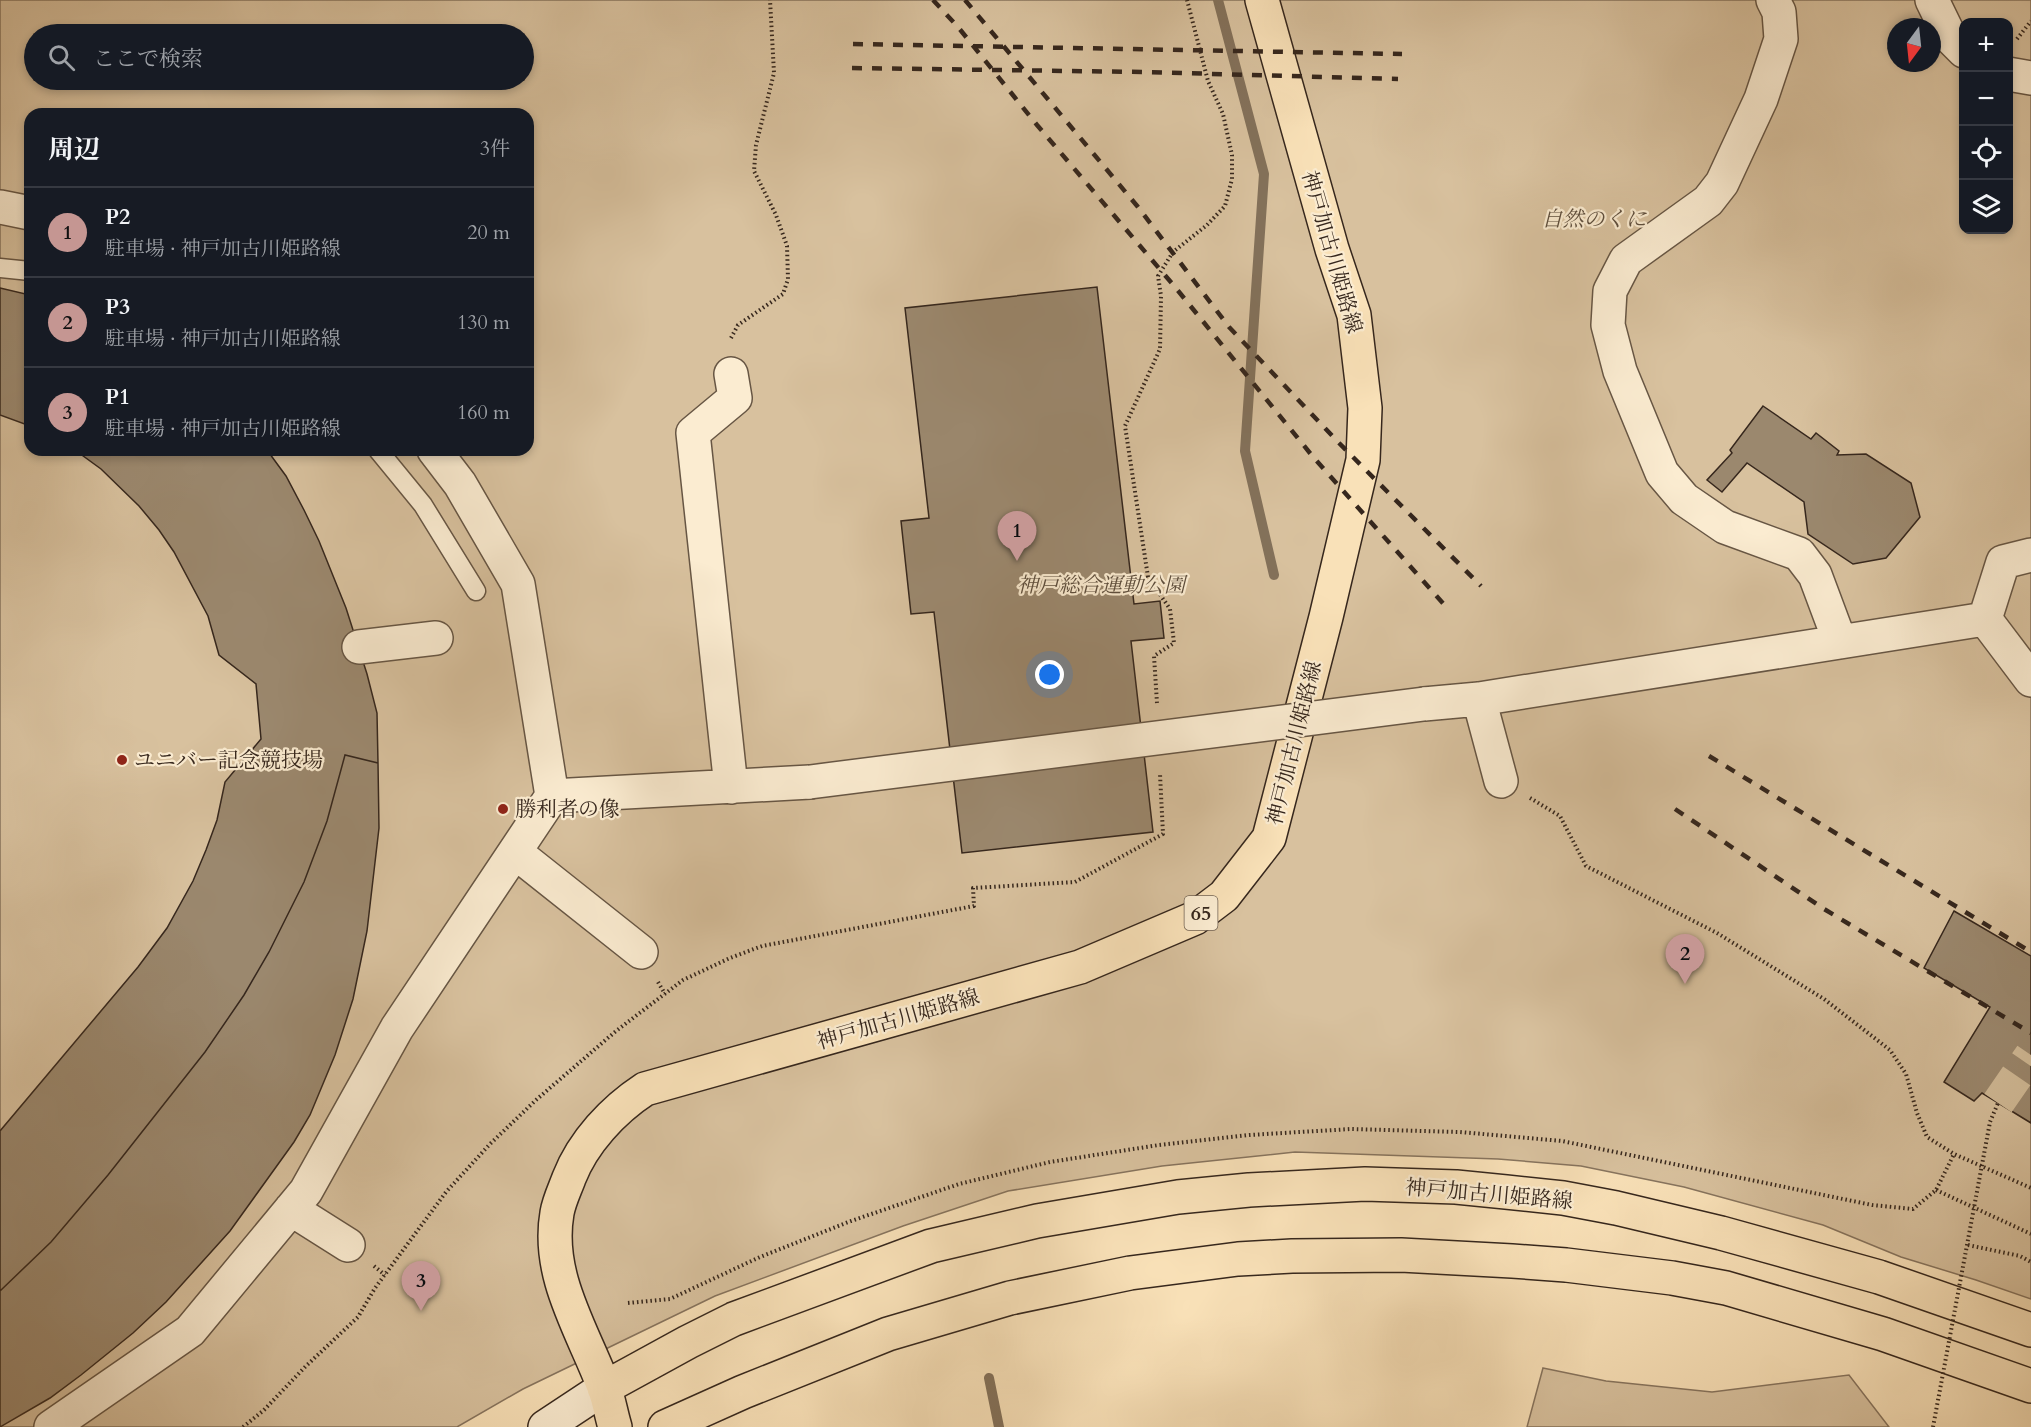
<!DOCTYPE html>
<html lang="ja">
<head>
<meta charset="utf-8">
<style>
	:root { --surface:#171b24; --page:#242831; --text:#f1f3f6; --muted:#9ea1a6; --line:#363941; --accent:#c59692 }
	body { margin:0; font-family:Cardo,"Noto Serif JP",serif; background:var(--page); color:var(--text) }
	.controls { position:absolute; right:18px; top:18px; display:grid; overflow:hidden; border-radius:12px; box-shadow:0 3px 9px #0003 }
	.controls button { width:54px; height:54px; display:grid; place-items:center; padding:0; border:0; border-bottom:2px solid var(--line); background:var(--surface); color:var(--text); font:30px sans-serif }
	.compass { position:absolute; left:1887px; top:18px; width:54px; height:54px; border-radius:50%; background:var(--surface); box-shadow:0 3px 9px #0003; rotate:195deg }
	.you { position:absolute; left:1050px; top:675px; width:21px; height:21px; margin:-15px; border:4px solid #fff; border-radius:50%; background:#1a73e8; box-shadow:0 0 0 9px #1a73e833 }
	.badge { display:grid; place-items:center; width:39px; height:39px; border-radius:50%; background:var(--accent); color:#111; font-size:20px; font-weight:700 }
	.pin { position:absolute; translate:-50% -50px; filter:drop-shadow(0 2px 3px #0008) }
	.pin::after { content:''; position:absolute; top:32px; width:21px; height:18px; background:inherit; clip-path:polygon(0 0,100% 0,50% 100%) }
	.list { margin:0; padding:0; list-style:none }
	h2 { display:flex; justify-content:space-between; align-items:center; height:78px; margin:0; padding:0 24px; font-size:26px }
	h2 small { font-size:20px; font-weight:400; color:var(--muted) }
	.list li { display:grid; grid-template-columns:39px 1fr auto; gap:18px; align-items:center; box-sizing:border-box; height:90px; padding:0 24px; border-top:2px solid var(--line) }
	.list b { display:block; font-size:22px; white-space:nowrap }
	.list p { margin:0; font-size:20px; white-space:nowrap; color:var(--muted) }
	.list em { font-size:20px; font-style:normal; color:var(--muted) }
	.icon { flex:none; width:33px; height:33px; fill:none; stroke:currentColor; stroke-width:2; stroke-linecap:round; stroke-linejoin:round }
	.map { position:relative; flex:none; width:2031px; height:1427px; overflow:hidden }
	.search { position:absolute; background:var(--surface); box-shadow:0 3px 9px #0003; left:24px; top:24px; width:510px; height:66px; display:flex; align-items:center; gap:15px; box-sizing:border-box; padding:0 21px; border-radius:33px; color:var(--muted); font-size:22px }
	.panel { position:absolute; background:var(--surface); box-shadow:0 3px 9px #0003; left:24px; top:108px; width:510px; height:348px; border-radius:18px }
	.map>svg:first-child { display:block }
	.green { fill:#d8c19e; stroke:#87745e; stroke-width:1.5; fill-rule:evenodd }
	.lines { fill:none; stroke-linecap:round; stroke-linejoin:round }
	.stream { stroke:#83715a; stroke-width:10 }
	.building { fill:#9b886e; stroke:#36271d; stroke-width:1.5 }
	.street-tunnel { stroke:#d2bc99; stroke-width:33; stroke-dasharray:33 16; stroke-linecap:butt }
	.lane-casing { stroke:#675644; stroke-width:21 }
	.street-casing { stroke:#675644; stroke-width:36 }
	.secondary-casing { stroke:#36271d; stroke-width:36 }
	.primary-casing { stroke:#36271d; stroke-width:36 }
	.path { stroke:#36271d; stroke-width:4; stroke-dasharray:1.5 3; stroke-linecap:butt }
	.lane { stroke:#fbecd1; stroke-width:18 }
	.street { stroke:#fbecd1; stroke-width:33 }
	.secondary { stroke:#fbecd1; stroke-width:33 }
	.primary { stroke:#f9e1b8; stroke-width:33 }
	.rail { stroke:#36271d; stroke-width:4.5; stroke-dasharray:10 10; stroke-linecap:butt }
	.street-bridge-casing { stroke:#675644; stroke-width:36; stroke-linecap:butt }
	.path-bridge { stroke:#36271d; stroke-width:4; stroke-dasharray:1.5 3; stroke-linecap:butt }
	.street-bridge { stroke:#fbecd1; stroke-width:33 }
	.poi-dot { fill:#8f2418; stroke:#fbecd1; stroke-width:2 }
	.labels { text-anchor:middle; stroke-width:4.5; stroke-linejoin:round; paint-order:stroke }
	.shield { fill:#fbecd1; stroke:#716253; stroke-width:1.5 }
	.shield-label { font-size:20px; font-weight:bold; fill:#36271d }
	.park-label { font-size:21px; font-style:italic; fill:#5e4e3d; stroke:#fbecd1 }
	.street-label { font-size:21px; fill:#36271d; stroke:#fbecd1 }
	.poi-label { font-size:21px; fill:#36271d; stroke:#fbecd1; text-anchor:start }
</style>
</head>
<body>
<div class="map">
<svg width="2031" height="1427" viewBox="0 0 2031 1427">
	<rect width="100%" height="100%" fill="#f9e1b8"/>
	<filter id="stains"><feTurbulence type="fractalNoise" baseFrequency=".00333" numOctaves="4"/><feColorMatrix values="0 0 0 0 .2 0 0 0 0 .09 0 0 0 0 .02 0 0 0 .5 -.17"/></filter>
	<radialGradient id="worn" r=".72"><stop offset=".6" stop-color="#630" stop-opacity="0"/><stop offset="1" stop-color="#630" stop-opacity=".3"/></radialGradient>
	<path class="green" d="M0,0H2031V1299L1976,1280L1901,1257L1823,1225L1684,1187L1581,1166L1498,1159L1295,1152L1162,1166L1008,1191L903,1226L715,1296L523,1389L457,1427H0ZM1964,22H2008V230H1964ZM1896,27H1932V63H1896ZM34,34H524V80H34ZM30,114H528V450H30Z
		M1543,1368L1606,1381L1712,1392L1849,1375L1889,1427H1527Z"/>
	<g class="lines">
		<path class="stream" d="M1218,0L1264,174L1245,451L1274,575
			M989,1378L999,1427"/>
	</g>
	<path class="building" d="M1097,287L1134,604L1160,601L1164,638L1131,641L1153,832L962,853L934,612L911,614L901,521L929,518L905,308Z
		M0,288L30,295V426L0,415Z
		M1763,406L1811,439L1816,433L1839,451L1837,455L1866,454L1911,483L1920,517L1886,558L1853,564L1808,534L1804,502L1747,463L1722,492L1707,480L1732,453L1730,450Z
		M75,450H267L286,476L304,510L319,541L346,608L367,674L377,713L378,763L345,755L327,821L304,882L269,952L244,995L205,1052L108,1175L51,1242L0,1291V1131L138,967L167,928L193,881L206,850L217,820L225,782L261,739L256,684L219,655L208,616L174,552L159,530L139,506L101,469Z
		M345,755L378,763L379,828L367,931L353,999L335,1055L310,1115L294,1142L230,1231L166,1302L133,1333L81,1375L50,1398L0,1427V1291L51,1242L108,1175L205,1052L244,995L269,952L304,882L327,821Z
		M1954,911L2031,956V1123L1982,1093L1974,1101L1944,1082L1990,1007L1924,968Z"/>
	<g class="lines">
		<path class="street-tunnel" d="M1998,1103L2031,1055"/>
		<defs>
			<path id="lane" d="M0,268L30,271
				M378,450L423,505L476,591"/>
			<path id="street" d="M1773,0L1779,12L1781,39L1761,99L1722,183L1708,201L1626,260L1610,291L1608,325L1620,371L1662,473L1684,499L1725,527L1799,554L1815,575L1840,642
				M1932,0L1950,37L1964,51
				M2008,74L2031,78
				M0,207L30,213
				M434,450L460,484L518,584L552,796L810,782
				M1985,619L2031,680
				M359,647L436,638
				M1479,699L1501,781
				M1424,704L1479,699L1985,619L2003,562L2031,555
				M731,787L693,433L735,398L731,374
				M515,852L641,952
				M291,1209L348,1245
				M51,1427L190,1331L306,1191L397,1028L552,796"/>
			<path id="secondary" d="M545,1427L604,1388"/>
			<path id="primary" d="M604,1388L688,1342L734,1319L931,1246L1037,1221L1178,1197L1249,1190L1365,1184L1456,1187L1506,1192L1563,1198L1616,1208L1721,1233L1879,1277L2031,1330
				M615,1427C611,1414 609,1400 604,1387C583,1331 546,1276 557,1213C559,1201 565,1189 569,1178C583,1142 613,1110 645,1089L1080,967L1195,918L1224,896L1269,838L1326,617L1363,460L1365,408L1354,315L1332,249L1262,0
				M665,1427L743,1392L888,1334L1010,1298L1130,1273L1238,1259L1292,1256L1401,1255L1512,1261L1566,1265L1672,1278L1726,1288L1883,1334L2031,1386"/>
		</defs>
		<use href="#lane" class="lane-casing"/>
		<use href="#street" class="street-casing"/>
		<use href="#secondary" class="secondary-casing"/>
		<use href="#primary" class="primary-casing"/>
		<path class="path" d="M2017,39L2031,21
			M731,338L738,325L783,294L788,279L787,246L776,215L754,171L756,145L774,73L770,0
			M1157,703L1154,656L1174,643L1170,609L1148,577L1125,426L1160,349L1161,296L1158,276L1173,252L1207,225L1225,206L1232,179V155L1223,114L1208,81L1187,0
			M1530,798L1560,816L1586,866L1717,933L1824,999L1890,1050L1906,1074L1917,1113L1927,1137L1954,1154L2031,1188
			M658,982L665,994
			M1936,1190L2031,1234
			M1968,1245L2020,1256L2031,1262
			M374,1266L385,1275
			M628,1303L670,1299L760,1257L851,1221L959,1184L1050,1162L1159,1145L1249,1135L1351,1129L1460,1132L1562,1141L1872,1205L1913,1209L1936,1190L1954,1154
			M243,1427L264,1410L306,1366L358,1317L375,1288L446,1192L490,1144L536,1100L616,1031L683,980L730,958L762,946L974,906L973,888L1075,882L1163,834L1160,774"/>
		<use href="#lane" class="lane"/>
		<use href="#street" class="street"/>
		<use href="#secondary" class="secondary"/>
		<use href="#primary" class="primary"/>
		<path class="rail" d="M933,0L958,27L1037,125L1175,287L1314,458L1449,610
			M965,0L1138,207L1229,327L1339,443L1481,586
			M853,44L1402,54
			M852,68L1143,72L1398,79
			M1709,756L2031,952
			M1675,809L1824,909L2031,1033"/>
		<defs>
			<path id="street-bridge" d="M810,782L1424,704"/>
		</defs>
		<use href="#street-bridge" class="street-bridge-casing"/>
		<path class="path-bridge" d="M1933,1427L1990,1122L1998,1103"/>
		<use href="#street-bridge" class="street-bridge"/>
	</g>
	<g class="poi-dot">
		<circle cx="122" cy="760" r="6"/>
		<circle cx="503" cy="809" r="6"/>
	</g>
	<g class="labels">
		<rect class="shield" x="1184.5" y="896" width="33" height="34" rx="4.5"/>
		<g class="shield-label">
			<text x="1201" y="920">65</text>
		</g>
		<g class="park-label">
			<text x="1594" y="226">自然のくに</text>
			<text x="1101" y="592">神戸総合運動公園</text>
		</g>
		<g class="street-label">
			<text transform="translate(1332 252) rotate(74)" y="7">神戸加古川姫路線</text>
			<text transform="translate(1294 743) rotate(-76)" y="7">神戸加古川姫路線</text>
			<text transform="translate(898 1019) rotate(-16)" y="7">神戸加古川姫路線</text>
			<text transform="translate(1489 1194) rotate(5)" y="7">神戸加古川姫路線</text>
		</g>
		<g class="poi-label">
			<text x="134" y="767">ユニバー記念競技場</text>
			<text x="515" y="816">勝利者の像</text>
		</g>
	</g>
	<rect width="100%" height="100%" filter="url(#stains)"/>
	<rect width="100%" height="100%" fill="url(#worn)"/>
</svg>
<div class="controls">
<button>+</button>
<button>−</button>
<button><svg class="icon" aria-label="locate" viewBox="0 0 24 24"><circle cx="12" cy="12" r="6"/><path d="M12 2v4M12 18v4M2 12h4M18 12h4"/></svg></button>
<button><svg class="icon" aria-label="layers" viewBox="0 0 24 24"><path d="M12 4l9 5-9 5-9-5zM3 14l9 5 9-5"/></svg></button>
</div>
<svg class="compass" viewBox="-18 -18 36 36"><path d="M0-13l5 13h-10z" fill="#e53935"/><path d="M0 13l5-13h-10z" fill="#9ea1a6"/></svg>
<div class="you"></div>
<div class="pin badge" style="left:1017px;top:561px">1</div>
<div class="pin badge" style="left:1685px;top:984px">2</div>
<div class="pin badge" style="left:421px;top:1311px">3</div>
<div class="search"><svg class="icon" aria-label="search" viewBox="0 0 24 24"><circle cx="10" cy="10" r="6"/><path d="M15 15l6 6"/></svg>ここで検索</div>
<section class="panel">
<h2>周辺<small>3件</small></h2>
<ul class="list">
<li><span class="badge">1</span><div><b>P2</b><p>駐車場 · 神戸加古川姫路線</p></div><em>20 m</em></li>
<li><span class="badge">2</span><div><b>P3</b><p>駐車場 · 神戸加古川姫路線</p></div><em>130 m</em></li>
<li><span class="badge">3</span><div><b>P1</b><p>駐車場 · 神戸加古川姫路線</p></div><em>160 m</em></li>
</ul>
</section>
</div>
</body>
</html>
